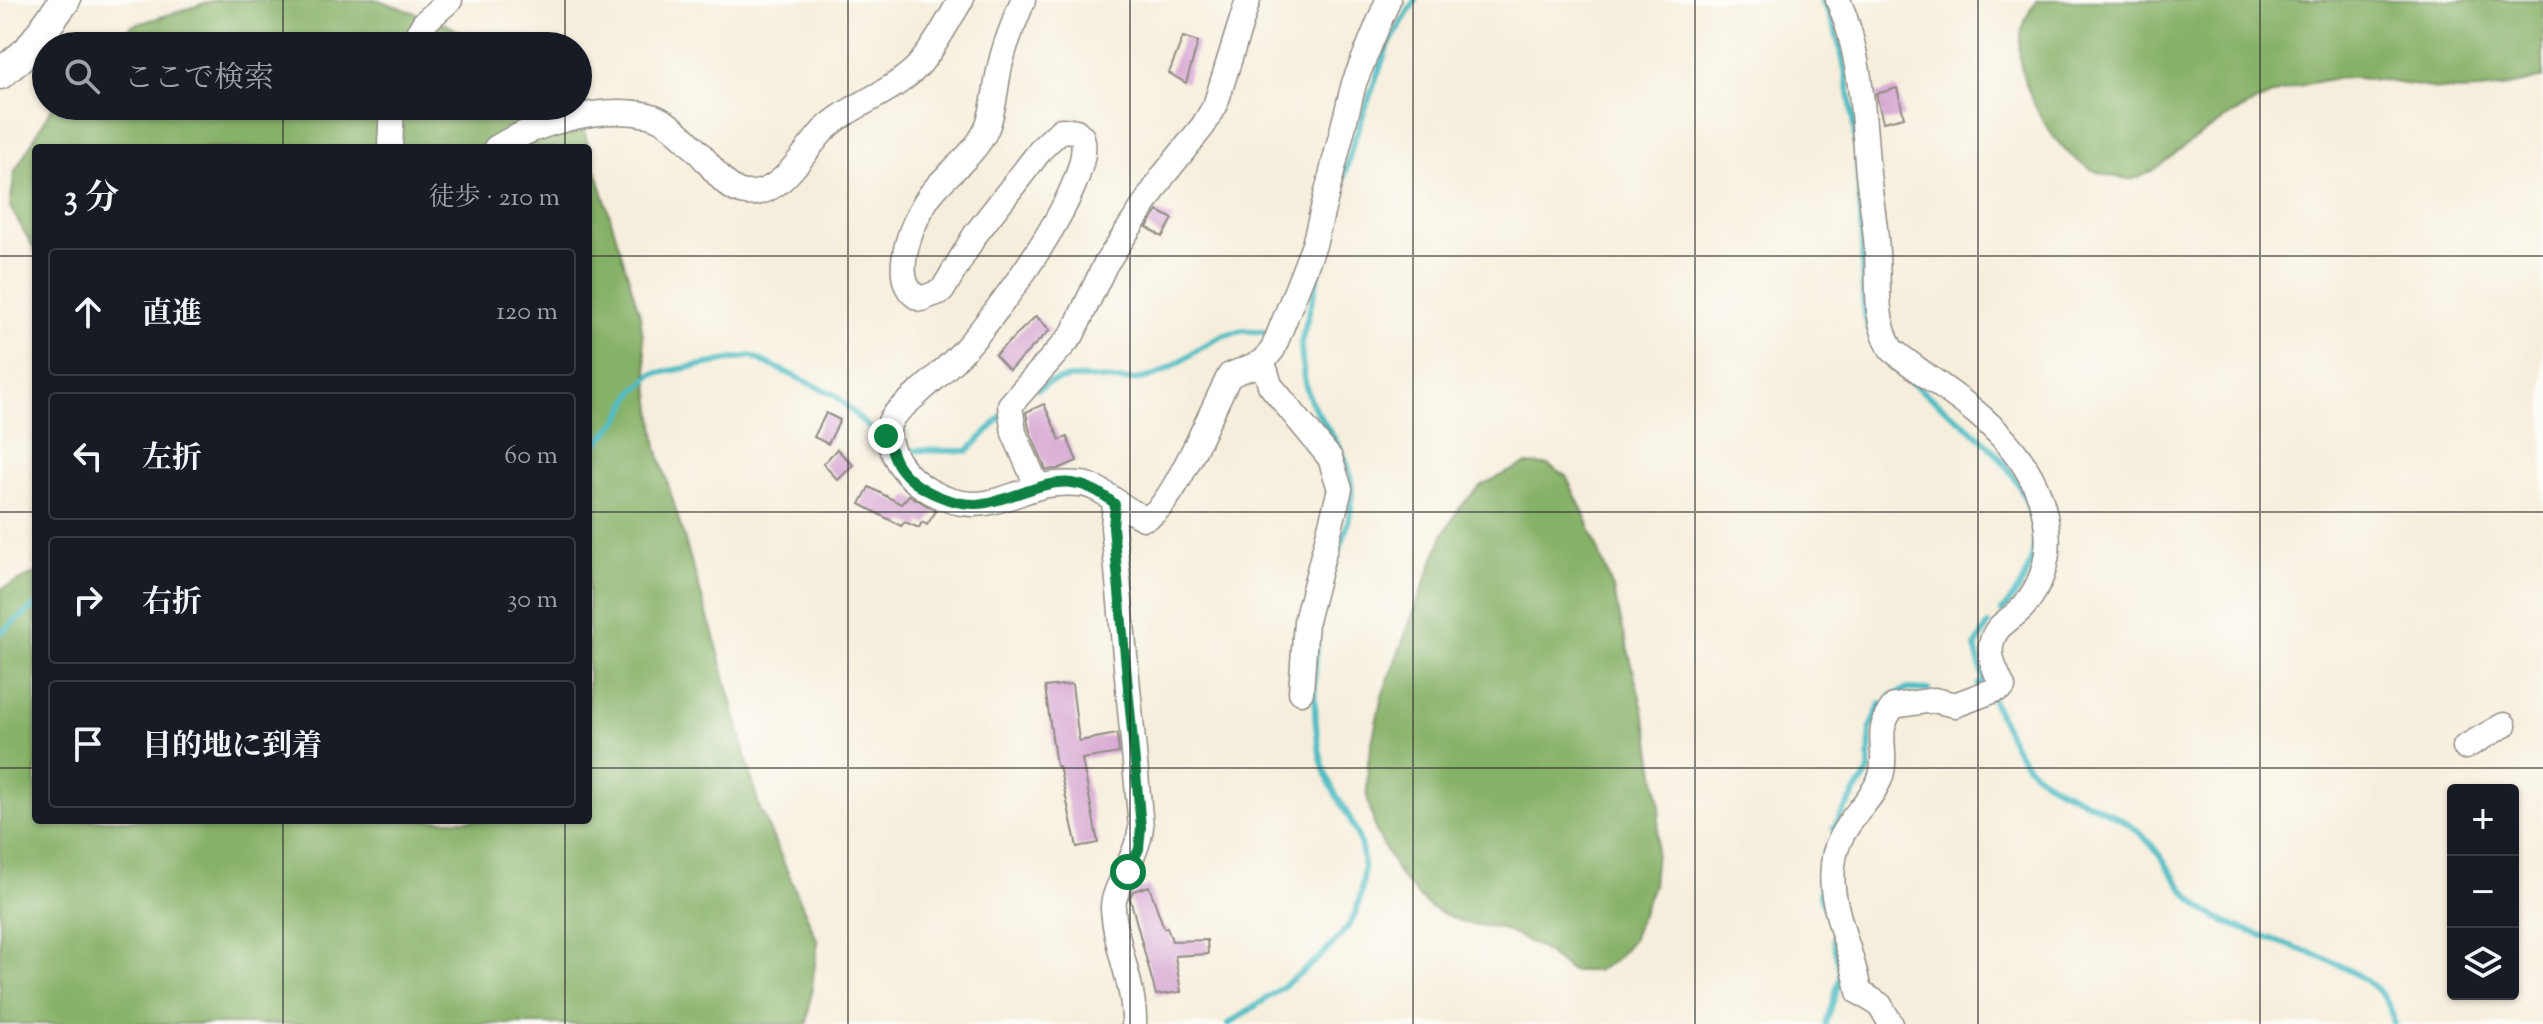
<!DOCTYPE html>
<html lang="ja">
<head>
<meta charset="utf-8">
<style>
	:root { --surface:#171b24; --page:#242831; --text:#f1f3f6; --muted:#9ea1a6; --line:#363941 }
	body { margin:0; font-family:"Sorts Mill Goudy","Noto Serif JP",serif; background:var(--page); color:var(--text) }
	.controls { position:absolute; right:24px; bottom:24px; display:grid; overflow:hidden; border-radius:8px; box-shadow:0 2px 6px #0004 }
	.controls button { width:72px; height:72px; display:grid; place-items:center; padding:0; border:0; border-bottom:2px solid var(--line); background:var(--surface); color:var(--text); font:40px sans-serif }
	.stop { position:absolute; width:24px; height:24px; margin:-18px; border:6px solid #0b8043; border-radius:50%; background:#fff }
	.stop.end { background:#0b8043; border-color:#fff; box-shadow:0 2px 8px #0008 }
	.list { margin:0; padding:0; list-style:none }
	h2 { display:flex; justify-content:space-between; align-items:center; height:104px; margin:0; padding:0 32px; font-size:34px }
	h2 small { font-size:26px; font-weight:400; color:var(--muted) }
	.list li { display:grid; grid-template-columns:52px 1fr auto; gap:24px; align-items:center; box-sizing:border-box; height:128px; margin:0 16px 16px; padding:0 16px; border:2px solid var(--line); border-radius:8px }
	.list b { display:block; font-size:30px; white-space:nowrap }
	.list em { font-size:26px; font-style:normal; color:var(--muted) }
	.icon { flex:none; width:44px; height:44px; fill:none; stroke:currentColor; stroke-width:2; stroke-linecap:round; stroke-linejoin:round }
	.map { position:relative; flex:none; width:2543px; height:1024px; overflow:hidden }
	.search { position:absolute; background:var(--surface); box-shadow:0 2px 6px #0004; left:32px; top:32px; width:560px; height:88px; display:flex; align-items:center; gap:20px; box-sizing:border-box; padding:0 28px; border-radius:44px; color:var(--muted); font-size:30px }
	.panel { position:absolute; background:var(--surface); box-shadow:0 2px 6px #0004; left:32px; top:144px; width:560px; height:680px; border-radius:8px }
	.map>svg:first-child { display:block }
	.forest { fill:#86b168; stroke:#586e4a; stroke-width:2 }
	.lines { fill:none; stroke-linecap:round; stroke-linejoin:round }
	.stream { stroke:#4ebcc3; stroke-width:6 }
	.building { fill:#d6a5d1 }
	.minor-casing { stroke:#908c84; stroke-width:27 }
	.tertiary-casing { stroke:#908c84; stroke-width:33 }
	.minor { stroke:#fff; stroke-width:24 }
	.tertiary { stroke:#fff; stroke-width:30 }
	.route { stroke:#0b8043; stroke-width:10 }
	.grid { fill:none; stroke:#2b2b2b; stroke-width:2; stroke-opacity:0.55 }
</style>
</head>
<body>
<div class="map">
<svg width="2543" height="1024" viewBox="0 0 2543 1024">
	<rect width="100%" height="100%" fill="#fdfcf7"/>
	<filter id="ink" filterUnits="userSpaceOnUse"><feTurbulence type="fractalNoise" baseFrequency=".0125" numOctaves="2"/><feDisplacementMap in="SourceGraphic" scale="16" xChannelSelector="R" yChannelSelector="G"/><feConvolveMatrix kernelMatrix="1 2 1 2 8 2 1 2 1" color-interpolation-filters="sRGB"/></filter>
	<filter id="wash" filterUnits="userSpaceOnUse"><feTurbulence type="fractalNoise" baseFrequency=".006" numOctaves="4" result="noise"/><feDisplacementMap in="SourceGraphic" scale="32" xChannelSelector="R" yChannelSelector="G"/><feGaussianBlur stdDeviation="1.8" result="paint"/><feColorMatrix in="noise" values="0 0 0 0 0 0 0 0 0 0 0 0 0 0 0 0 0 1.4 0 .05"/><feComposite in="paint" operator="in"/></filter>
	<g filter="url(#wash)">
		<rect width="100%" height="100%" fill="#f6eedc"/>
		<path class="forest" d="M215,0H379L446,24L484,46H105L132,26Z
			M2037,0H2543V78C2515,86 2476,93 2447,90C2406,86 2367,73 2326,80C2272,89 2233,112 2189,143C2173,154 2153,175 2133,179C2128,180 2120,177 2115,177C2069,169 2042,126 2026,85C2015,54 2017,27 2037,0Z
			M53,106H569L579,114L640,315L657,448L718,650L759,806L818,942L807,1024H0V590L36,573V820H588V148H36V252L10,207L15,171Z
			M1525,464L1548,465L1566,476L1586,518L1613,589L1649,734L1660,806L1653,885L1632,940L1614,961L1596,971H1571L1539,947L1500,928L1464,923L1429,907L1401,878L1376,832L1367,797L1368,761L1382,696L1443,535L1460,507L1481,485Z"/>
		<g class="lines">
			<path class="stream" d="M1822,0C1853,53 1859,175 1862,238C1864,274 1858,314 1876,346C1886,364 1902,376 1918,388C1966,425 2015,457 2032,517C2041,551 2025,586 2002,611
				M1038,389C1071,365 1116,389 1153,376C1196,359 1219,319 1271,334
				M898,450L968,451L1006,412
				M588,454L619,419L635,390L653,374L751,356L835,395L880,438
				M1327,587C1338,552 1358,511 1350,474C1344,447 1324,426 1312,403C1303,385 1302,363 1301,343L1353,143L1387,48L1415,0
				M0,633L36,605
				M1978,685L1984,681L1975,647L1988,625
				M1889,697L1908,689L1928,690
				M1991,697C2002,719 2014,754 2033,771C2064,798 2117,808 2147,840C2168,862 2179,891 2204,910C2249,942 2391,959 2394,1024
				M1833,828L1869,771L1870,728L1881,704
				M1825,850L1820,895L1826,913
				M1228,1024C1266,1000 1320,963 1347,928C1361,910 1366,875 1362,852C1356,818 1332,796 1324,769C1309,718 1315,658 1321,606
				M1826,1024L1841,975L1833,939"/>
		</g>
		<g id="blocks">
			<path class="building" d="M1183,37L1198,42L1186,83L1169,73Z
				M1897,88L1904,117L1883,122L1876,94Z
				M1158,211L1173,219L1162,237L1147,227Z
				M1036,316L1050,330L1009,370L995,355Z
				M1044,404L1060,440L1067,437L1077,461L1058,469L1046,470L1029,429L1026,412Z
				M826,413L840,420L828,444L814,437Z
				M837,449L853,465L838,480L823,464Z
				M869,487L901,504L909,495L936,511L927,525L922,522L919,528L905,522L901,526L860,504Z
				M1072,684L1079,741L1117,734L1119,753L1082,759L1098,843L1077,847L1059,766H1056L1045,687Z
				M1149,886L1164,928L1167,927L1172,941L1207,940L1208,954L1175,956L1181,992L1156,995L1130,898L1133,891Z"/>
		</g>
	</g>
	<g filter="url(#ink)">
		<use href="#blocks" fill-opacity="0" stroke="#908c84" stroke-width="2"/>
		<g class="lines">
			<defs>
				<path id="minor" d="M1023,0C1016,19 1007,38 1002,58C995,82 996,107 986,130C974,155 951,170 934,190C915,212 884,284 921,299L942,291L975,235L1043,147L1061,130L1076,131L1082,137C1097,181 995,316 964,350C944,372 919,392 897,412C885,423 887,437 892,450C906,484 949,509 986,503C1024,496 1036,480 1081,484C1103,486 1122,510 1144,518C1172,514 1213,404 1230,375L1263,362L1273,349L1314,245L1354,83L1388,0
					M1838,0C1862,54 1863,117 1868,174C1871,201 1876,227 1877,253C1879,287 1874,318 1891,349C1930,381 1977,406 2009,445C2048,491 2065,556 2024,606C2013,619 1996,624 1992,641C1987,656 1997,674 2003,687L1955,705L1934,700L1894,706C1872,732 1889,749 1881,776C1874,797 1851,816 1841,837C1816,888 1852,942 1859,992L1880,1005L1891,1024
					M410,46L424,23L450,0
					M390,148L392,106
					M496,148C536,123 600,105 648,115C668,119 686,140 700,154C713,167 726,191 746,193C781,197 803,152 823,131C851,104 891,94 918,66C936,46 947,22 961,0
					M1263,362L1270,385L1330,458L1340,489L1306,621L1301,692
					M1037,486L1014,433L1010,405L1072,335L1105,265L1163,176L1203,126L1215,106L1248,0
					M1115,504L1113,527L1141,827C1138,856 1112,890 1113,908C1115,948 1135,984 1134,1024
					M2465,747L2504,725"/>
				<path id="tertiary" d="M0,74L28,51L65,0"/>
			</defs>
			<use href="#minor" class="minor-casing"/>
			<use href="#tertiary" class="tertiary-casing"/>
			<use href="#minor" class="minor"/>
			<use href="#tertiary" class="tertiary"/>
		</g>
	</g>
	<g class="lines" filter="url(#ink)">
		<path class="route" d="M886,436C890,445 893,457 898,465C915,491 957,508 986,503C1037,493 1064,462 1115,504L1113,527L1141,827L1139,849L1128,872"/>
	</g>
	<path class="grid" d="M283,0V46M565,0V46M848,0V1024M1130,0V1024M1413,0V1024M1695,0V1024M1978,0V1024M2260,0V1024M283,106V148M565,106V148M0,256H36M588,256H2543M0,512H36M588,512H2543M0,768H36M588,768H2543M283,820V1024M565,820V1024"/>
</svg>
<div class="controls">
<button>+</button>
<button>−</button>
<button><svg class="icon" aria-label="layers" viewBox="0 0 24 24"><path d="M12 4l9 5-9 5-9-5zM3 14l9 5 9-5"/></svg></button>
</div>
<div class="stop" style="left:1128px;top:872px"></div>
<div class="stop end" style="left:886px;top:436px"></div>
<div class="search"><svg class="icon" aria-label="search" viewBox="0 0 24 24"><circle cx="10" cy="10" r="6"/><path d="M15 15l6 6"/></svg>ここで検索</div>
<section class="panel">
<h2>3 分<small>徒歩 · 210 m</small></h2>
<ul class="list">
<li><svg class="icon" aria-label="ahead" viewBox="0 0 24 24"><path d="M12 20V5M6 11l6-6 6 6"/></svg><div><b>直進</b></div><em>120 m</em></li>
<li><svg class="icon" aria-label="left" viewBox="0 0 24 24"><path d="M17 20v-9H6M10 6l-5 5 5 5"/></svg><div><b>左折</b></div><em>60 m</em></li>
<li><svg class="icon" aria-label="right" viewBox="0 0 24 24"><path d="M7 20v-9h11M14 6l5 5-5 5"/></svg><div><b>右折</b></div><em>30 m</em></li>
<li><svg class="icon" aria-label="arrive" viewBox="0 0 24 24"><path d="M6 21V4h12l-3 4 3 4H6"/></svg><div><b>目的地に到着</b></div></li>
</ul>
</section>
</div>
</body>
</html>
